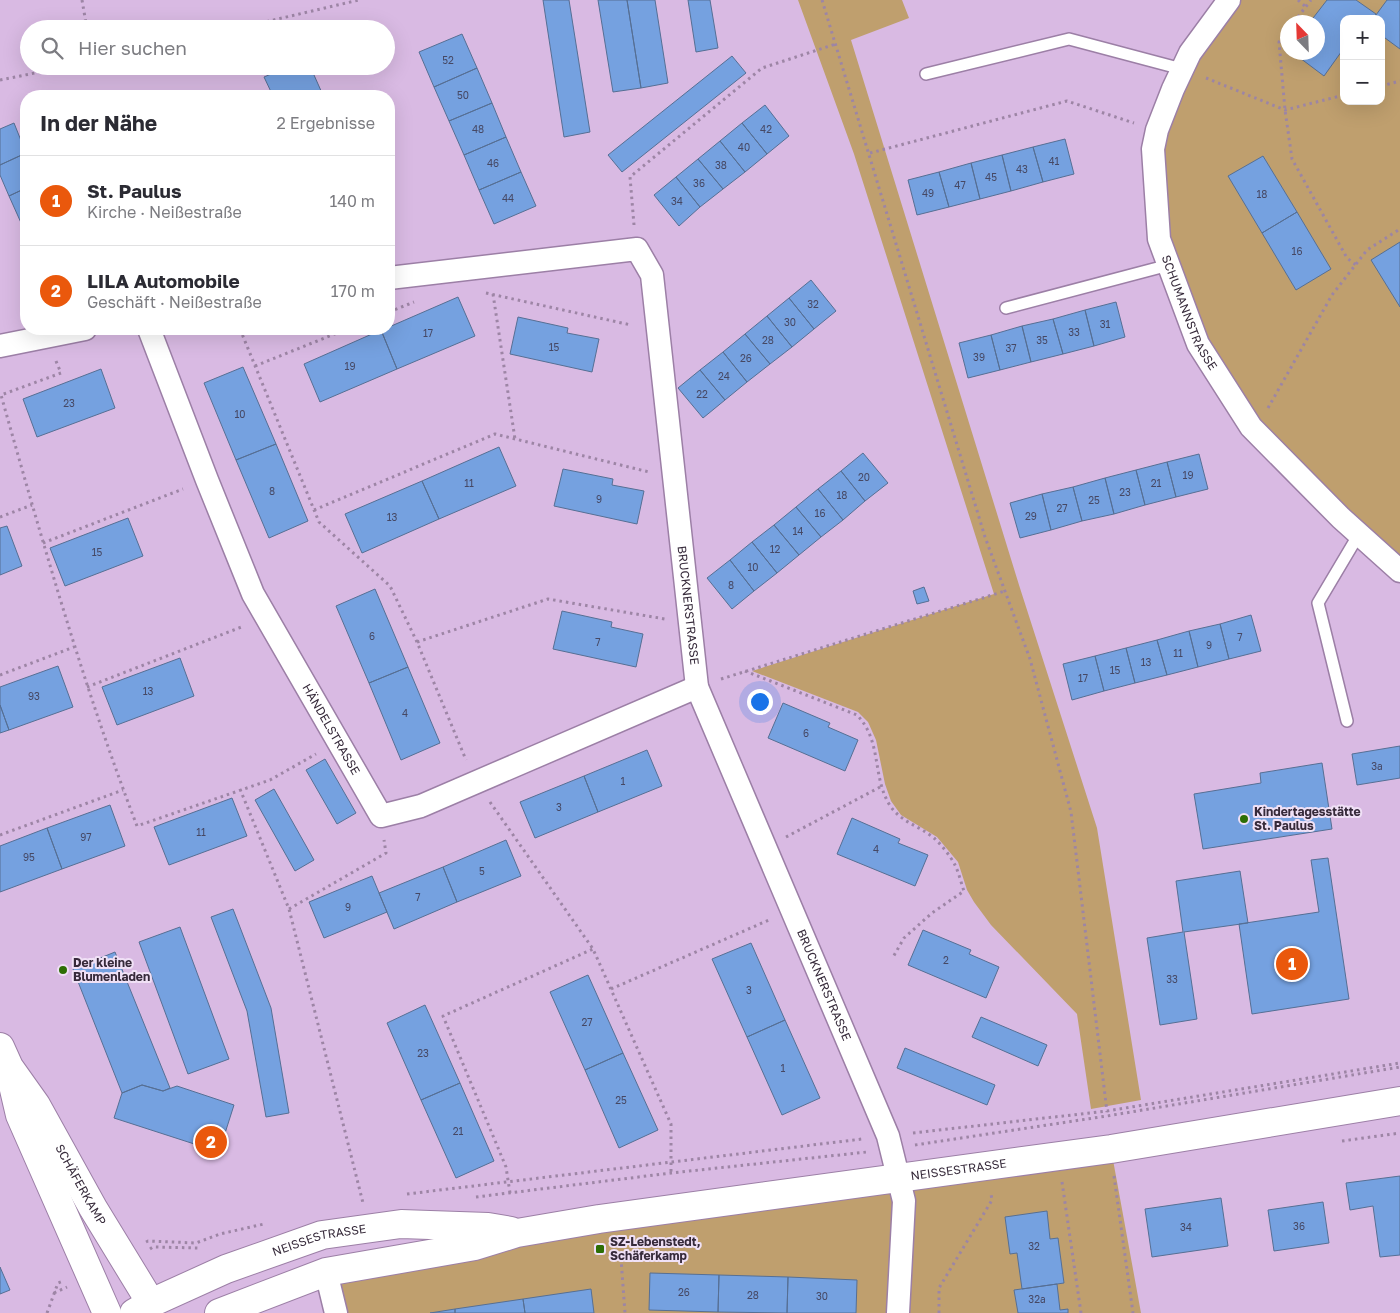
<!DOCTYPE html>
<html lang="de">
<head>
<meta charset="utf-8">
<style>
	:root { --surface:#fff; --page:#f2f2f3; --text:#2b2b33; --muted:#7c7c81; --line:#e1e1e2; --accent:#ea580c }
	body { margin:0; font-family:"Golos Text",sans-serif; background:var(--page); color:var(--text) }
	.controls { position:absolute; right:15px; top:15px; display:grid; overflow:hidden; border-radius:10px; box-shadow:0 5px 20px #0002 }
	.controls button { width:45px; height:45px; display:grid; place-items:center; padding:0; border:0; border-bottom:1px solid var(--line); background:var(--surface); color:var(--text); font:25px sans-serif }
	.compass { position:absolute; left:1280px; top:15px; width:45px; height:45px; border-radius:50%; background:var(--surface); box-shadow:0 5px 20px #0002; rotate:337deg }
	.you { position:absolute; left:759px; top:701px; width:18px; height:18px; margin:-12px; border:4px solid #fff; border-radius:50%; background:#1a73e8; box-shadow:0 0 0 8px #1a73e833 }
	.badge { display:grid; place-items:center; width:32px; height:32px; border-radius:50%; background:var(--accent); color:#fff; font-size:16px; font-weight:700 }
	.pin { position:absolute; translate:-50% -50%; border:2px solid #fff; box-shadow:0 1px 5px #0006 }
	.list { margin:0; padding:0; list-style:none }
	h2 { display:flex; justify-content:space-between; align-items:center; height:65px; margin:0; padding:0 20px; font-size:21px }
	h2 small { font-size:16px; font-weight:400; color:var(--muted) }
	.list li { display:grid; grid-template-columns:32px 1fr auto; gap:15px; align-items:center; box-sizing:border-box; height:90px; padding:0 20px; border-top:1px solid var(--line) }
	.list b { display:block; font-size:19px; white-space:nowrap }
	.list p { margin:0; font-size:16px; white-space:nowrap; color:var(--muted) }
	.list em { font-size:16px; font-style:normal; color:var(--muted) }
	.icon { flex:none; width:28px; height:28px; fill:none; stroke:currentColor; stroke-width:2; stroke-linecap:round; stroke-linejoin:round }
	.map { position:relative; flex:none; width:1400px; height:1313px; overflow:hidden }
	.search { position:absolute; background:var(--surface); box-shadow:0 5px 20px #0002; left:20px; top:20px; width:375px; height:55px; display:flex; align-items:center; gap:12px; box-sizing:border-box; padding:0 18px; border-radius:28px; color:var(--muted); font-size:19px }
	.panel { position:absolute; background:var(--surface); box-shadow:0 5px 20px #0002; left:20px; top:90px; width:375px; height:245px; border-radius:20px }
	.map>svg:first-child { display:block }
	.green { fill:#bf9f6e; fill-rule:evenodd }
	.building { fill:#75a1e0; stroke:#566f94 }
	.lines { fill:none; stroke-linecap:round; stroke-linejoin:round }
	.lane-casing { stroke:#9c7fa6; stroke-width:14 }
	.street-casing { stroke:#9c7fa6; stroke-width:25 }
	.secondary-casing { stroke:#9c7fa6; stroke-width:30 }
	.path { stroke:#9d85a5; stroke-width:3; stroke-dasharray:2.5 4; stroke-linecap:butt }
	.lane { stroke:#fff; stroke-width:11 }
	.street { stroke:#fff; stroke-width:22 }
	.secondary { stroke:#fff; stroke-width:28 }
	.poi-dot { fill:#2d6e05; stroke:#f0e1f6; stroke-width:2 }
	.labels { text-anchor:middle; stroke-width:4; stroke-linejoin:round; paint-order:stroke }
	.number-label { font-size:10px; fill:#464864 }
	.street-label { font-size:12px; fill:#362a3a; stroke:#f0e1f6 }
	.poi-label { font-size:12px; font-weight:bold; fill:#362a3a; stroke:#f0e1f6; text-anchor:start }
</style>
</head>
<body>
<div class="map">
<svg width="1400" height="1313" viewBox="0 0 1400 1313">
	<rect width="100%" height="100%" fill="#d9bae3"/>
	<path class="green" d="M798,0H902L909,18L851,40L1019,585L1097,828L1141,1100L1091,1109L1077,1014L991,925L974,902L967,890L958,862L937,837L901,815L891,801L885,784L876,740L868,722L858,712L752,671L994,594L854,154Z
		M1229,0H1400V570L1251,427L1152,241L1153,149ZM1344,19H1381V101H1344ZM1288,22H1318V52H1288Z
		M1111,1149L1141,1313H336L326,1272Z"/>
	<path class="building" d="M543,0H569L590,132L564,137Z
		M598,0H627L641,88L613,92Z
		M627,0H655L668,83L641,88Z
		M688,0H710L718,48L696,52Z
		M1327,0H1356L1376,14L1373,19H1344V48L1324,76L1292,52H1318V22H1310Z
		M1387,0H1400V49L1381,35V19H1373Z
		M462,34L477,68L434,87L419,52Z
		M732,56L746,73L622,172L608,155Z
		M290,66H310L322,93L315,96H273L264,77Z
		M477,68L492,103L449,121L434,87Z
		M492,103L506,137L464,155L449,121Z
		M765,105L789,136L767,154L742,123Z
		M14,123L26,153L0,165V129Z
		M742,123L767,154L745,172L720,141Z
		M506,137L521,172L479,190L464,155Z
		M1065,139L1074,174L1043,182L1033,147Z
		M720,141L745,172L723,189L698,159Z
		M1033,147L1043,182L1011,191L1002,155Z
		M26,153V188L9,196L0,175V165Z
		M1002,155L1011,191L980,199L971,163Z
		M1263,156L1297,212L1262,233L1228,176Z
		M698,159L723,189L700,207L676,177Z
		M971,163L980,199L949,207L939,172Z
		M521,172L536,206L494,224L479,190Z
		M939,172L949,207L917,215L908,180Z
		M676,177L700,207L679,226L654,195Z
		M26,188V223L22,225L9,196Z
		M1297,212L1331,269L1296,290L1262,233Z
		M1400,242V307L1371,260Z
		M811,280L836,311L814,329L789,298Z
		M458,297L475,336L397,369L381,330L389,329V327Z
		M789,298L814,329L792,347L767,316Z
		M1116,302L1125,337L1094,346L1085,310Z
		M1085,310L1094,346L1063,354L1053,319Z
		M767,316L792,347L770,364L745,334Z
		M518,317L568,328L567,333L599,339L592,372L510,354Z
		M1053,319L1063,354L1031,362L1022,326Z
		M1022,326L1031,362L1000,370L991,335Z
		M381,330L397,369L320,402L304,364Z
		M745,334L770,364L747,382L723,352Z
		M991,335L1000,370L968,378L959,343Z
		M723,352L747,382L725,400L700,370Z
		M243,367L276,444L236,460L204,383Z
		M101,369L115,408L37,437L23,399Z
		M700,370L725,400L703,418L678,388Z
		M276,444L308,521L269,538L236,460Z
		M499,447L516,486L439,519L422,481Z
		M863,453L888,483L865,501L841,471Z
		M1199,454L1208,489L1176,497L1167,462Z
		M1167,462L1176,497L1145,505L1136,470Z
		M563,469L613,479L612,485L644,491L637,524L554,506Z
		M1136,470L1145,505L1114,514L1105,478Z
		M841,471L865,501L843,520L818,489Z
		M1105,478L1114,514L1082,521L1073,487Z
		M422,481L439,519L362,553L345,514Z
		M1073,487L1082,521L1051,530L1042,494Z
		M818,489L843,520L821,537L796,507Z
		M1042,494L1051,530L1020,538L1010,503Z
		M796,507L821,537L799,555L774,525Z
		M128,518L143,556L65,586L50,548Z
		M774,525L799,555L777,573L752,542Z
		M7,526L22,566L0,575V528Z
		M752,542L777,573L754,591L730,560Z
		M730,560L754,591L732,609L707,578Z
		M924,587L929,601L917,604L913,591Z
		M375,589L408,667L369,683L336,606Z
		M562,611L612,622L611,627L643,634L636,667L553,649Z
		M1251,615L1261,651L1229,659L1220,624Z
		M1220,624L1229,659L1198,667L1189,631Z
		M1189,631L1198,667L1167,675L1157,640Z
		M1157,640L1167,675L1135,683L1126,648Z
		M1126,648L1135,683L1104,691L1095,656Z
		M1095,656L1104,691L1072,700L1063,664Z
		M180,658L194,696L117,725L102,687Z
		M58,666L73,707L9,730L0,705V687Z
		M408,667L440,743L401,760L369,683Z
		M783,703L830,723L828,727L858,740L845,771L768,738Z
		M0,705L9,730L0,733Z
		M1400,746V778L1357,785L1352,754Z
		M647,750L662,786L598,812L584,776Z
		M325,759L356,813L337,824L306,770Z
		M1322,763L1332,829L1203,849L1194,794L1261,783L1260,773Z
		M584,776L598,812L535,838L520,802Z
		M274,789L314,860L295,871L255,800Z
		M232,798L247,836L169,865L154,827Z
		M110,805L125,846L62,869L47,828Z
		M852,818L900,839L898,843L928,855L915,886L837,854Z
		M47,828L62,869L0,892V846Z
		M506,840L521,876L457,902L443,867Z
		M1328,858L1349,999L1252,1014L1239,924L1319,912L1311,860Z
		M443,867L457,902L394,929L379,893Z
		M1240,871L1248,923L1184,932L1197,1019L1160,1025L1147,938L1183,932L1176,881Z
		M372,876L387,912L324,938L309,902Z
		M233,909L271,1008L289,1113L266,1117L247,1011L211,917Z
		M180,927L229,1059L188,1074L139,942Z
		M923,930L971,950L969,954L999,967L986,998L908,965Z
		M751,943L785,1020L747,1037L712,959Z
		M115,952L170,1088L163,1091L142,1085L122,1093L73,969Z
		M588,975L623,1053L585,1070L550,992Z
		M425,1005L460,1083L421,1100L387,1023Z
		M981,1017L1047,1045L1038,1066L972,1037Z
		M785,1020L820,1098L782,1115L747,1037Z
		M905,1048L995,1085L987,1105L897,1068Z
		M623,1053L658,1130L619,1148L585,1070Z
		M460,1083L494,1161L456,1178L421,1100Z
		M142,1085L163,1091L177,1086L234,1105L219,1152L114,1118L122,1093Z
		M1400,1176V1255L1380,1257L1373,1206L1350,1210L1346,1183Z
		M1221,1198L1228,1246L1152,1257L1145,1209Z
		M1323,1202L1329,1243L1274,1251L1268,1210Z
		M1047,1211L1050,1239L1058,1238L1064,1283L1022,1289L1017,1253L1010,1254L1005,1217Z
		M0,1267L10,1290L0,1294Z
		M650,1273L719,1275L718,1312L649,1310Z
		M719,1275L788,1277L787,1313L718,1312Z
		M788,1277L857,1280L856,1313H787Z
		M1057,1284L1060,1310L1068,1309V1313H1018L1014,1290Z
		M591,1289L594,1313H525L523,1299Z
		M523,1299L525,1313H455V1309Z
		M455,1309V1313H430Z"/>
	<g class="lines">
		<defs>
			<path id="lane" d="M926,74L1069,39L1182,69
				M1006,308L1169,265
				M1347,721L1318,603L1359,534"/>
			<g id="street">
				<path id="s1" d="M1229,0L1190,53L1173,89L1157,130L1153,149L1159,239L1198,344L1251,427L1341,518L1400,571"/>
				<path id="s2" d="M389,278L637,249L652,275L697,687L888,1136L904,1201L898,1313"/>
				<path id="s3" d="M149,329L207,480L253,594L381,816L421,806L697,687"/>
				<path d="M0,346L85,329"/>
				<path d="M326,1272L336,1313"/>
			</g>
			<g id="secondary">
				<path id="s4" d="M0,1047L9,1067L36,1105L93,1208L151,1303"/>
				<path d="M12,1081L20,1115L107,1313"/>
				<path id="s5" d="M134,1313L151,1303L226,1269L322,1235L401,1224L488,1227L511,1231"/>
				<path id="s6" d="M219,1313L326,1272L475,1246L517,1233L599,1219L1111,1149L1400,1101"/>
			</g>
		</defs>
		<use href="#lane" class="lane-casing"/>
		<use href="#street" class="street-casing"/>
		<use href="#secondary" class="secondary-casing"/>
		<path class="path" d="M82,0L87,29
			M822,0L985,537L1030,659L1071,812L1107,1112
			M1298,0L1306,7
			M1294,22L1311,0
			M235,29L359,0
			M1288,31L1279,42L1285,110L1292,159L1347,258L1356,265
			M1206,78L1285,110L1344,95
			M0,80L70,66
			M1381,86L1400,81
			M870,153L1067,101L1134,123
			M634,225L630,177L762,68L836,44
			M486,293L631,325
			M493,294L515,439
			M389,312L414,302
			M240,329L319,522L390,586L417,642L466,760
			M56,361L61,373L1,395C42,540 83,685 137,826L270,780L316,754
			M255,366L347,329
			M1268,408L1332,295L1367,250L1400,229
			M314,510L495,434L649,472
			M0,517L32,505
			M43,543L183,489
			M417,642L548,599L665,619
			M745,671L857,715C882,741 872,775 889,804C900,822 918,825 934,838C941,844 951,857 955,865C959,873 961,883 964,891L932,913L904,938L892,959
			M0,675L74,647
			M721,679L1005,591
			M87,687L244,626
			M240,789L289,909L363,1203
			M490,802L593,949L671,1124V1173
			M0,835L123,790
			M786,837L882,786
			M289,909L386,853L384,840
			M611,989L769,920
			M913,1133L1107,1111L1400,1063
			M1342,1141L1400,1133
			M915,1145L1107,1116L1400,1067
			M1114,1176L1133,1313
			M1062,1182L1081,1313
			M510,1193L506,1167L443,1016L593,949
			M407,1194L862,1139
			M476,1197L671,1173L867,1152
			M146,1242L148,1241L196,1243L220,1234L264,1224
			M620,1245L625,1313
			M150,1249L153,1247L200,1248
			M54,1293L67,1287
			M47,1313L58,1283L63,1281
			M939,1313V1288L992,1200L991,1194"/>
		<use href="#lane" class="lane"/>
		<use href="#street" class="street"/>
		<use href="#secondary" class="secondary"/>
	</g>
	<g class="poi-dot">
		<circle cx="1244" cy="819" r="5"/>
		<circle cx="63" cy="970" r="5"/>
		<rect x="595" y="1244" width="10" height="10" rx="2.5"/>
	</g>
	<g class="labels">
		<g class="number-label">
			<text x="448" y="64">52</text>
			<text x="463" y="99">50</text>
			<text x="478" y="133">48</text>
			<text x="766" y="133">42</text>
			<text x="744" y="151">40</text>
			<text x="1054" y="165">41</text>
			<text x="493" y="167">46</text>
			<text x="721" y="169">38</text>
			<text x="1022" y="173">43</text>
			<text x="991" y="181">45</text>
			<text x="699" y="187">36</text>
			<text x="960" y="189">47</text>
			<text x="928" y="197">49</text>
			<text x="1262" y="198">18</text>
			<text x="508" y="202">44</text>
			<text x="677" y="205">34</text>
			<text x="1297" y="255">16</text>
			<text x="813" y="308">32</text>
			<text x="790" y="326">30</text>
			<text x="1105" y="328">31</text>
			<text x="1074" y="336">33</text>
			<text x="428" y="337">17</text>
			<text x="768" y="344">28</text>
			<text x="1042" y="344">35</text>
			<text x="554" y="351">15</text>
			<text x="1011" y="352">37</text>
			<text x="979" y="361">39</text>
			<text x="746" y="362">26</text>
			<text x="350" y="370">19</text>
			<text x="724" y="380">24</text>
			<text x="702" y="398">22</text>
			<text x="69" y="407">23</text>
			<text x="240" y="418">10</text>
			<text x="1188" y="479">19</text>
			<text x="864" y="481">20</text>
			<text x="469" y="487">11</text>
			<text x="1156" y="487">21</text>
			<text x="272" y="495">8</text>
			<text x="1125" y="496">23</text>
			<text x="842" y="499">18</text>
			<text x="599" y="503">9</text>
			<text x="1094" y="504">25</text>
			<text x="1062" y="512">27</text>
			<text x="820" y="517">16</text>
			<text x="1031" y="520">29</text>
			<text x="392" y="521">13</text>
			<text x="798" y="535">14</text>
			<text x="775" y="553">12</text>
			<text x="97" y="556">15</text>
			<text x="753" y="571">10</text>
			<text x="731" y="589">8</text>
			<text x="372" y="640">6</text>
			<text x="1240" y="641">7</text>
			<text x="598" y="646">7</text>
			<text x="1209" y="649">9</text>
			<text x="1178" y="657">11</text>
			<text x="1146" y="666">13</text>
			<text x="1115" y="674">15</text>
			<text x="1083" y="682">17</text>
			<text x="148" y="695">13</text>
			<text x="34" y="700">93</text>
			<text x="405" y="717">4</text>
			<text x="806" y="737">6</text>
			<text x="1377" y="770">3a</text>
			<text x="623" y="785">1</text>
			<text x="559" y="811">3</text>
			<text x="201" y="836">11</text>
			<text x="86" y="841">97</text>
			<text x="876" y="853">4</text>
			<text x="29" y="861">95</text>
			<text x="482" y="875">5</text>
			<text x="418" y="901">7</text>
			<text x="348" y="911">9</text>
			<text x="946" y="964">2</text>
			<text x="1172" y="983">33</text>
			<text x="749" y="994">3</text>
			<text x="587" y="1026">27</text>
			<text x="423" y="1057">23</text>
			<text x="783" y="1072">1</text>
			<text x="621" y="1104">25</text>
			<text x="458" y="1135">21</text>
			<text x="1299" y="1230">36</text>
			<text x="1186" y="1231">34</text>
			<text x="1034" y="1250">32</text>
			<text x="684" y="1296">26</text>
			<text x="753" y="1299">28</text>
			<text x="822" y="1300">30</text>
			<text x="1037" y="1303">32a</text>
		</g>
		<g class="street-label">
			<text dy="4" stroke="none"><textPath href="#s1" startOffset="339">SCHUMANNSTRASSE</textPath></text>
			<text dy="4" stroke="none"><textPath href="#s2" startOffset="612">BRUCKNERSTRASSE</textPath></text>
			<text dy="4" stroke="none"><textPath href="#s3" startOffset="441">HÄNDELSTRASSE</textPath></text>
			<text dy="4" stroke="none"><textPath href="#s2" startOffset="1018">BRUCKNERSTRASSE</textPath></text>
			<text dy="4" stroke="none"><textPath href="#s6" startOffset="756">NEISSESTRASSE</textPath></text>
			<text dy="4" stroke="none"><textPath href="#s4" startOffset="160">SCHÄFERKAMP</textPath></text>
			<text dy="4" stroke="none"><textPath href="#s5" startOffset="200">NEISSESTRASSE</textPath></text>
		</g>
		<g class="poi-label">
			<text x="1254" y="816">Kindertagesstätte<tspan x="1254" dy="14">St. Paulus</tspan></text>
			<text x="73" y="967">Der kleine<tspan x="73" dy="14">Blumenladen</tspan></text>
			<text x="610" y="1246">SZ-Lebenstedt,<tspan x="610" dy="14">Schäferkamp</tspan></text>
		</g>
	</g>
</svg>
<div class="controls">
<button>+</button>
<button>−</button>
</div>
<svg class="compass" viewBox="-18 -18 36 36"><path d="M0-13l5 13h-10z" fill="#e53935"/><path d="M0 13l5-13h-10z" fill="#7c7c81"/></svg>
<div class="you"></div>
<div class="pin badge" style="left:1292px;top:964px">1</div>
<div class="pin badge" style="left:211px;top:1142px">2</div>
<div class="search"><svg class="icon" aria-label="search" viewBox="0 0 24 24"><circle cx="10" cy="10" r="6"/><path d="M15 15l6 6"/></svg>Hier suchen</div>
<section class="panel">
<h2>In der Nähe<small>2 Ergebnisse</small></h2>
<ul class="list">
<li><span class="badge">1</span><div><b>St. Paulus</b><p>Kirche · Neißestraße</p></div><em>140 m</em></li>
<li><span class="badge">2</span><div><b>LILA Automobile</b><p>Geschäft · Neißestraße</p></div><em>170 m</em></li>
</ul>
</section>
</div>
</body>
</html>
